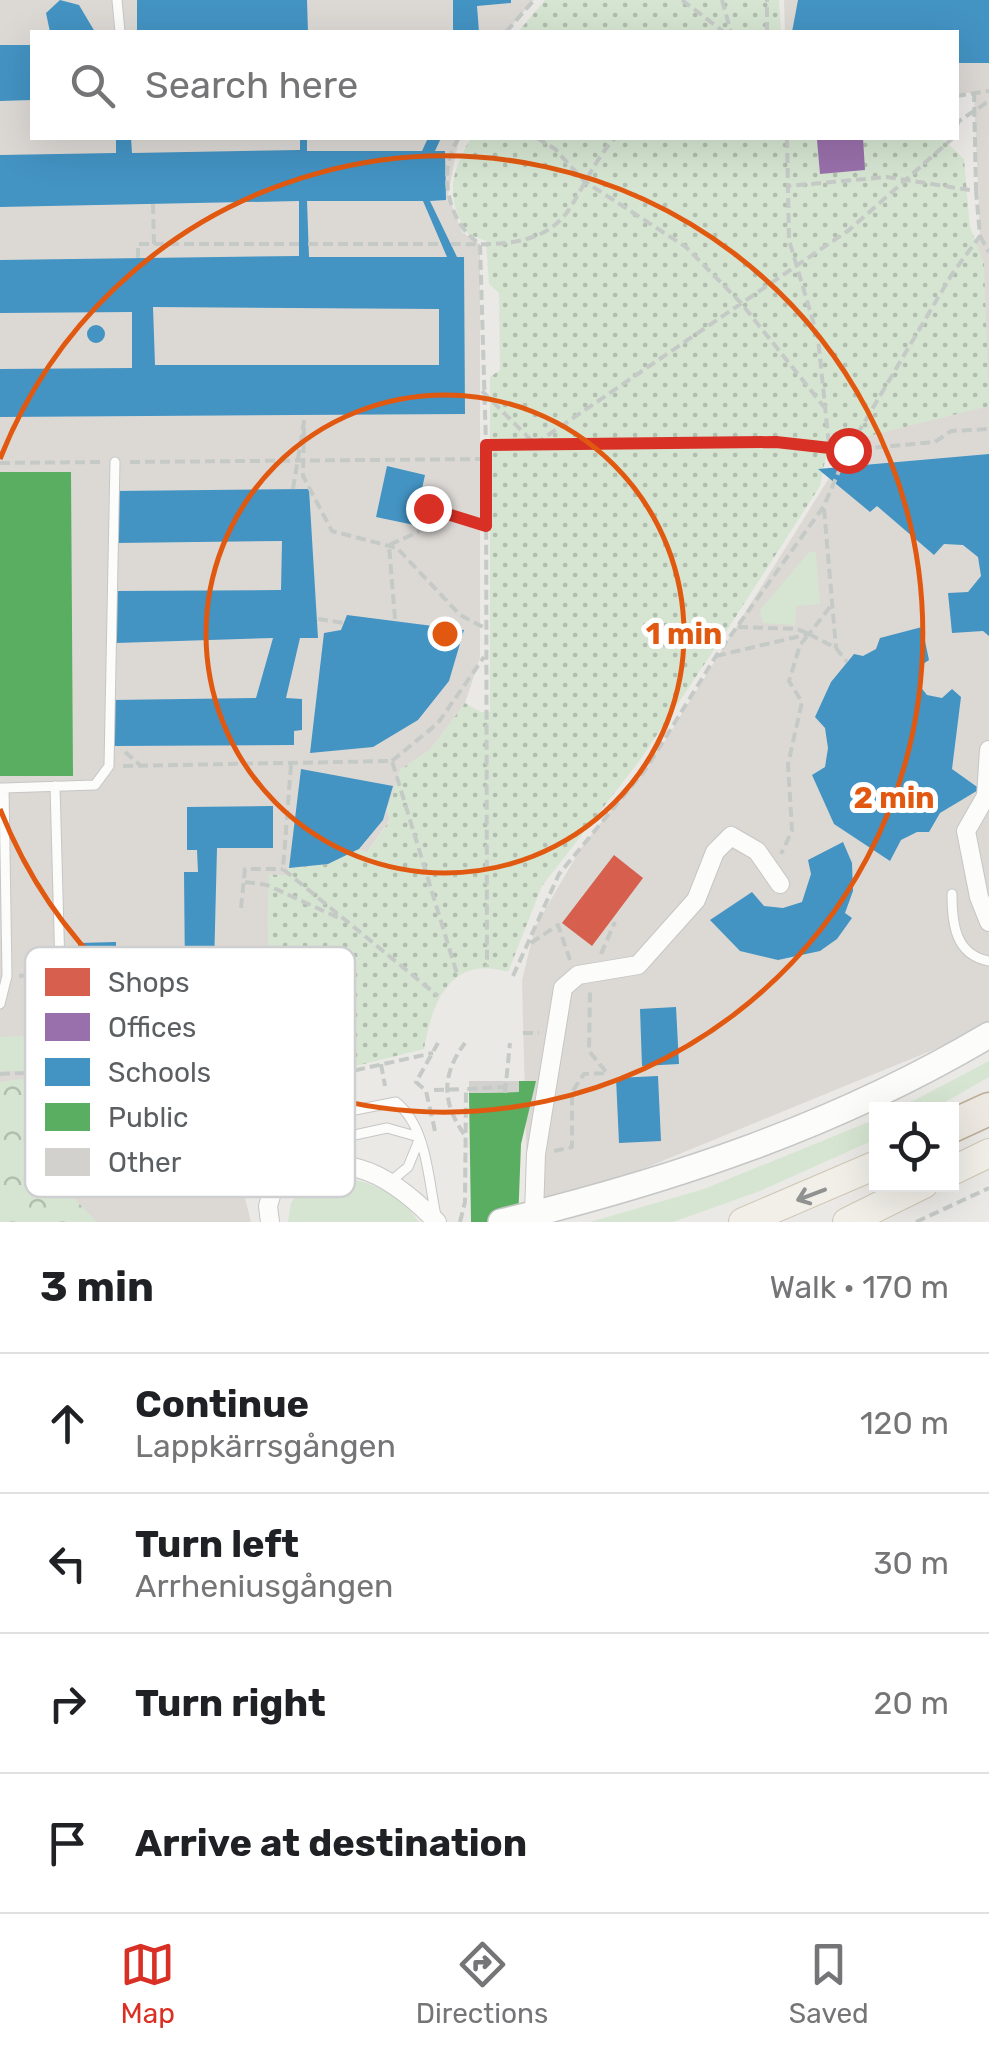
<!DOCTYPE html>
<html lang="en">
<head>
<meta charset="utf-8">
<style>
	:root { --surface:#fff; --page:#f2f2f2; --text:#202124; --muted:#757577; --line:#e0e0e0; --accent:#d93025 }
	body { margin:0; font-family:Rubik,sans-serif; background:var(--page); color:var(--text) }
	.controls { position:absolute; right:30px; bottom:30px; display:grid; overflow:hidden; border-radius:0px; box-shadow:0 10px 40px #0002 }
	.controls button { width:90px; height:90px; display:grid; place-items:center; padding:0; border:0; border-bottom:2px solid var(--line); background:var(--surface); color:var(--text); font:50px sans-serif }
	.stop { position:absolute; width:30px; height:30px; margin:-22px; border:8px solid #d93025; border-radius:50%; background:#fff }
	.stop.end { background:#d93025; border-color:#fff; box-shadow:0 2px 10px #0008 }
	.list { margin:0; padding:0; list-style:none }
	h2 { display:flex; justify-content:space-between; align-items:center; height:130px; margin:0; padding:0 40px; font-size:42px }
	h2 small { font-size:32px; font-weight:400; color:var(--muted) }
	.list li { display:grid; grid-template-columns:65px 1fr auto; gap:30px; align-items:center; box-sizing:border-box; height:140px; padding:0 40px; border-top:2px solid var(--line) }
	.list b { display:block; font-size:38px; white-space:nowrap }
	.list p { margin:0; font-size:32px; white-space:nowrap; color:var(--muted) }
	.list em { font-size:32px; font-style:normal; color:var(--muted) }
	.icon { flex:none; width:55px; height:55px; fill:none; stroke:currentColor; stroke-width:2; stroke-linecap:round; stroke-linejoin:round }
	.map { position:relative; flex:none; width:989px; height:1222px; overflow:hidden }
	.search { position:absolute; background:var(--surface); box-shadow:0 10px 40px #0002; left:30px; right:30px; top:30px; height:110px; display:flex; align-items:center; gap:25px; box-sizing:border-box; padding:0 35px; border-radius:0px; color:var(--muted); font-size:38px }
	.sheet { height:690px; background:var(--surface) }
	nav { display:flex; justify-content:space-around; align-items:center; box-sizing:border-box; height:140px; border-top:2px solid var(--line); background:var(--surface); font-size:28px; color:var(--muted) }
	nav a { display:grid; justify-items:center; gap:5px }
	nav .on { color:var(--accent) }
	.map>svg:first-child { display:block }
	.education { fill:#dcd9d5 }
	.grass { fill:#d6e5d2 }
	.forest { fill:url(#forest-crowns) }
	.park { fill:url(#park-dots) }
	.shops { fill:#d6604d }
	.offices { fill:#9970ab }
	.schools { fill:#4393c3; fill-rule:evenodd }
	.public { fill:#5aae61 }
	.building { fill:#d2d1ce }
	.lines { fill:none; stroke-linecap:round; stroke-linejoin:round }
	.lane-casing { stroke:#c6c6c6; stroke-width:11 }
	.street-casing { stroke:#c6c6c6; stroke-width:20 }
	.secondary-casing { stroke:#c5c6c6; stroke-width:28 }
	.primary-casing { stroke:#d0c7b6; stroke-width:30 }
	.highway-casing { stroke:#bdaf96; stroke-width:35 }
	.path { stroke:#c5cac7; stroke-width:4; stroke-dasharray:10 5; stroke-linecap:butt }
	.lane { stroke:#fcfcfb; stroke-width:9 }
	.street { stroke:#fcfcfb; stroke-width:18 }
	.secondary { stroke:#fcfcfb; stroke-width:25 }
	.primary { stroke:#f1efe8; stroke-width:28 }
	.highway { stroke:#ede9e2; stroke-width:32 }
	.path-bridge { stroke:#c5cac7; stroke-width:4; stroke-dasharray:10 5; stroke-linecap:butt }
	.oneway { stroke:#909191 }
	.route { stroke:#d93025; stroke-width:12 }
	.ring { fill:none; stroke:#e15910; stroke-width:5 }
	.key { fill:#fff; stroke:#cecfd0; stroke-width:2.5 }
	.key-label { font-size:28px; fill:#5b5f62 }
	.centre { fill:#e15910; stroke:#fff; stroke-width:5 }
	.ring-label { font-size:30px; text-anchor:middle; font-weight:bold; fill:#e15910; stroke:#fff; stroke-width:10; stroke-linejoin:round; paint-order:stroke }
</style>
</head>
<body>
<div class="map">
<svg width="989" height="1222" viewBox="0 0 989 1222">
	<defs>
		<pattern id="forest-crowns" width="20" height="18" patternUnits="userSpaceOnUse" patternTransform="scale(2.5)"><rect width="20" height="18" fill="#d6e5d2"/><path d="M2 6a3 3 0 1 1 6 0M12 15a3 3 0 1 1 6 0" fill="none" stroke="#b1bdae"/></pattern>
		<pattern id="park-dots" width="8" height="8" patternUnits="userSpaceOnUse" patternTransform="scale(2.5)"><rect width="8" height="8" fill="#d6e5d2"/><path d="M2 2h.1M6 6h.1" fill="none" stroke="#b1bdae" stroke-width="1.8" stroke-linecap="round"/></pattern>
	</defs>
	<rect width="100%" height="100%" fill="#eae9e5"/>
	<path class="education" d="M0,0H534L506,32H32V138H459L448,195L462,232L480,244V658L465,703L430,750L401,769L387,811L390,819L367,853L358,849L328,864L289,868L286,876L269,875L266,1079L223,1109L251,1222H0Z
		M784,0H989V1027L528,1216L522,980L535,927L581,848L665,741L980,236L974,93H957L956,32H785Z"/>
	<path class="grass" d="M810,551L816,553L820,604L796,606L795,625L763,623L760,610Z
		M31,978L56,999L72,1050L24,1071H0V1037L30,1036Z
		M989,1061V1077L933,1109H898Z
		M876,1119V1139L760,1191L673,1222H590L704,1189Z
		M335,1178C370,1179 399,1193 419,1222H288L291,1203L304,1184Z"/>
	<path class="forest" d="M43,1076L60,1087L64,1188L97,1222H0V1082Z"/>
	<path class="park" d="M545,0H779L781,32H518Z
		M471,138H942L964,159L970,227L984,263L989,406L828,446L820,486L720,641L640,760L542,886L508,972C450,954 432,1003 424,1049L287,1083L266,1079L269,874L286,876L289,868L328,864L359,849L367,853L390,820L387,811L401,769L430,750L465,703L481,712H490V377L500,370L499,293L489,284L486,241L468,234C445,198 450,173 471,138Z"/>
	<path class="shops" d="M614,855L643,878L592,946L562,923Z"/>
	<path class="offices" d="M863,138L865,170L820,174L817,140Z"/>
	<path class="schools" d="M60,0L79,5L95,32H50L46,13Z
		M137,0H307L308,32H137Z
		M453,0H511V3L477,6L479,32H453Z
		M798,0H989V63H956V32H792Z
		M0,45H32V100L0,101Z
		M116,138H131L132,153L300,150V138H307V151H422L428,138H441L435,151H445L446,200L430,201L457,257H464L465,414L0,417V369L132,368V312L0,313V260L299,256V201L0,207V155L116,153ZM307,201H423L447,257H309ZM153,307L439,309V365H155Z
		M87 334a9 9 0 1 1 18 0a9 9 0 1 1-18 0Z
		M989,454V636L983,631L952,633L948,593L968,592L981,576L978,557L963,545L944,544L934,555L877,506L870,512L818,469Z
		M387,466L425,475L414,525L376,517Z
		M309,489L318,638H300L286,698L302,699V730L294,731V745L112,746V700L256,698L273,638L116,643L114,591L281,590L282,541L116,543L114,491Z
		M347,615L464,630L449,681L418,720L373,747L310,753L324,633L341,630Z
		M922,627L929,660L920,666L919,685L927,695L942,698L952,689L961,697L952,769L980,789L940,813L929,832H917L901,840L890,861L834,824L812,775L825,767L828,748L825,728L815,717L831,682L854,654L863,656L876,649L880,638Z
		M301,769L393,786L383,820L359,849L328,864L289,868Z
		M273,806V848H217L211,1087H166L159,1100L158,1142L106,1141L102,1152L92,1153L85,1146L86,1110H70V1084H98V1099L146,1100L159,1077L166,1080L165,1054L124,1043L125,1015L165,1005V977H185L184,872H198L197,850H187V807Z
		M843,842L852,863L853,891L845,913L852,918L837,939L820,951L778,960L740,951L710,920L752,892L764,906L783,908L802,902L811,874L808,860Z
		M116,942V966L79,967L78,943Z
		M676,1007L679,1064L642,1066L640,1009Z
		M658,1076L661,1141L619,1143L616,1078Z"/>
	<path class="public" d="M0,472H71L73,776H0Z
		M519,1081H536L521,1144L518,1222H471L469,1093L519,1092Z"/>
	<path class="building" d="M469,1081H519V1092L469,1093Z"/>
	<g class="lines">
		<defs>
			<path id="lane" d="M117,0L120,32
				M55,786L61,1005L78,1048L151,1090
				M0,788H4L7,976L0,1004
				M4,788L95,785L109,766L115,462
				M952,894C952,923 955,955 989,961
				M162,1096L196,1113L232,1123
				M259,1171L273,1156L290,1149L387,1128L419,1137
				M391,1181L408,1167L419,1140
				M266,1198L252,1140L288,1123L396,1102C427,1127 428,1178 436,1216"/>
			<path id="street" d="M989,750L986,796L966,831L979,897L989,922
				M534,1214L536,1154L563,988L578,975L638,965L696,900L715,852L731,836L757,851L780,884
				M270,1222L268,1206L273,1189C338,1143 387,1171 437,1222"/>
			<path id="secondary" d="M501,1222C673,1180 836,1126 989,1035"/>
			<path id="primary" d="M952,1171L989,1153
				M743,1222L876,1165
				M847,1222L924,1184"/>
			<path id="highway" d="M952,1126L989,1109"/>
		</defs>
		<use href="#lane" class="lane-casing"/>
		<use href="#street" class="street-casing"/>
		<use href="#secondary" class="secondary-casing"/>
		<use href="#primary" class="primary-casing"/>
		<use href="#highway" class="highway-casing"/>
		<path class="path" d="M682,0L724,32
			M722,0L731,32
			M506,32L534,0
			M767,32V0
			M974,92L976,191
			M956,96L989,91
			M956,127L959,121L989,101
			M459,138C436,170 448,224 480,244L486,445L487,967
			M537,138L555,149L584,181L686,247L741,303L829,413
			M787,138L789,240L818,338L829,445
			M153,204L154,244
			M980,236L989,252
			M308,244H441
			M451,244C491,244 541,249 568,211C584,187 595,159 615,138
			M138,258V244H299
			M482,391L535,444L849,230L953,138
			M304,428L303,476L332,531L397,548L460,615L485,628
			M486,445L776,442L848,450L935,442L951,431L989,429
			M130,462L485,459
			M0,463L100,462
			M824,509L836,648
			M318,619L345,623
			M395,619L389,545L418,532L429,508L486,526
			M738,627L797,629L809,634L800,645L789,681L802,702L788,764L792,831L781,854
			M809,634L836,648L847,662
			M716,656L809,634L830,607
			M125,752L140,765
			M392,761L438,723L484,657
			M291,765L283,869L438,996
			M123,766L392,761L458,977
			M245,882L267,885L341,919
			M241,908L245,869H283
			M531,943L558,925L570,960
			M601,954L615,922
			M19,976L30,975L45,988
			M513,976L559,874L646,769L716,656L824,506L848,450L952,274L980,236L976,191L887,177L788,186
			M523,1033H539
			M381,1064L385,1086
			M0,1074L24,1073L66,1054
			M343,1074L347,1094
			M283,1087L287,1107
			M434,1090L464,1089
			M505,1093L510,1043
			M193,1094L239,1096L433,1053
			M435,1131L426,1091L416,1082L438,1043
			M464,1134C441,1101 442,1074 465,1043
			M554,1151L572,1147V1092L584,1074L607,1073L589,1051L590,992
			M460,1222L465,1202L466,1089L504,1087
			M916,1222L989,1188"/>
		<use href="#lane" class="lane"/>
		<use href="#street" class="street"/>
		<use href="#secondary" class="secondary"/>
		<use href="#primary" class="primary"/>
		<use href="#highway" class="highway"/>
		<path class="path-bridge" d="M293,489L305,416"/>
	</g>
	<defs><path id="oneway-shaft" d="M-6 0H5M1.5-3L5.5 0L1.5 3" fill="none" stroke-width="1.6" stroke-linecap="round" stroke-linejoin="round" transform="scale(2.5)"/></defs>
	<use class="oneway" href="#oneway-shaft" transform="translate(811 1195) rotate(159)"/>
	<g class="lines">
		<path class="route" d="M428,508L486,526V445L776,442L848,450"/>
	</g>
	<g class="ring">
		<circle cx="445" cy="634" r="239"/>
		<path d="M0 459A478 478 0 1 1 0 809"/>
	</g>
	<rect x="25" y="947" width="330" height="250" rx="15" class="key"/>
	<rect x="45" y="968" width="45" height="28" fill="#d6604d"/>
	<rect x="45" y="1013" width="45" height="28" fill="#9970ab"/>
	<rect x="45" y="1058" width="45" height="28" fill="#4393c3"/>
	<rect x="45" y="1103" width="45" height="28" fill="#5aae61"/>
	<rect x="45" y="1148" width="45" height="28" fill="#d2d1ce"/>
	<g class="key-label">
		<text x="108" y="992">Shops</text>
		<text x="108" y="1037">Offices</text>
		<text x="108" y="1082">Schools</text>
		<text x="108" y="1127">Public</text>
		<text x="108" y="1172">Other</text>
	</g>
	<circle cx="445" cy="634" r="15" class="centre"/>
	<g class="ring-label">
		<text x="684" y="644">1 min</text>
		<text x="894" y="808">2 min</text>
	</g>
</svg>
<div class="controls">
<button><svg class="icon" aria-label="locate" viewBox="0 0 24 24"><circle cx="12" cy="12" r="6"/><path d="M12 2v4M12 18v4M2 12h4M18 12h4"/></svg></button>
</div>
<div class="stop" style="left:848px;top:450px"></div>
<div class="stop end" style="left:428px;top:508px"></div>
<div class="search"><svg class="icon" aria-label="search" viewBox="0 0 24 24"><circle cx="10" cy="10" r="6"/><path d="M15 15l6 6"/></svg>Search here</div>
</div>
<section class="sheet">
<h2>3 min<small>Walk · 170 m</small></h2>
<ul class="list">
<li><svg class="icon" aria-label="ahead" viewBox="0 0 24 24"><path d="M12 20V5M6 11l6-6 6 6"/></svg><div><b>Continue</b><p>Lappkärrsgången</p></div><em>120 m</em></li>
<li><svg class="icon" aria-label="left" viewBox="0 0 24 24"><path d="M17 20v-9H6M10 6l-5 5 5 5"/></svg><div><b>Turn left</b><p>Arrheniusgången</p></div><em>30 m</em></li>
<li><svg class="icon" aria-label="right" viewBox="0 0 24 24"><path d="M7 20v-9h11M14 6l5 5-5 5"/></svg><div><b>Turn right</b></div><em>20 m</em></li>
<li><svg class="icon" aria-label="arrive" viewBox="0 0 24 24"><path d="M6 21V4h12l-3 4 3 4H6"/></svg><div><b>Arrive at destination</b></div></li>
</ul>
</section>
<nav>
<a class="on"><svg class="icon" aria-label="map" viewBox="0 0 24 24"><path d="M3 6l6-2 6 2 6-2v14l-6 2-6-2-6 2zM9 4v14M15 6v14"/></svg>Map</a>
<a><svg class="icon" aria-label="directions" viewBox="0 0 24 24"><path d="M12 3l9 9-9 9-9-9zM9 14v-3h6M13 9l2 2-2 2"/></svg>Directions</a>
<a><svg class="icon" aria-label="saved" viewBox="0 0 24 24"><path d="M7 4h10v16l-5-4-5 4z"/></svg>Saved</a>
</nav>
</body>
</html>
